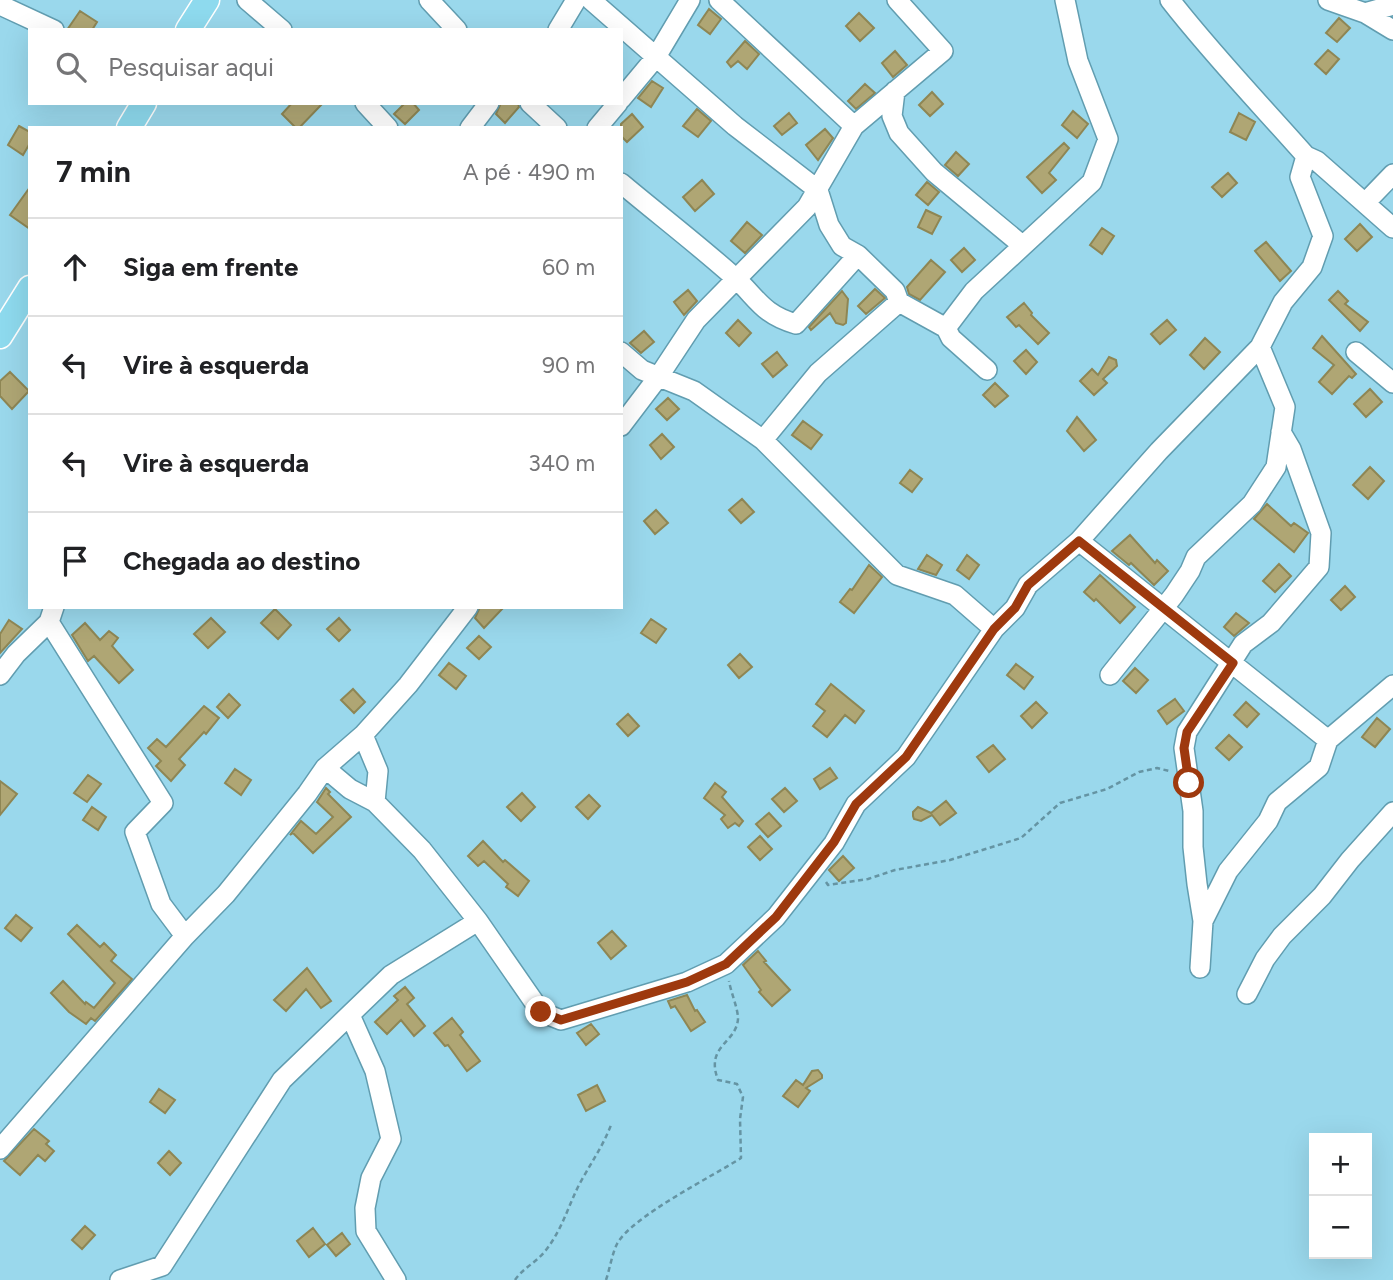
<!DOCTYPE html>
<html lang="pt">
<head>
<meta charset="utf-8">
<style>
	:root { --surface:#fff; --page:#f2f2f2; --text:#202124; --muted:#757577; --line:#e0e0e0 }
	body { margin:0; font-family:Figtree,sans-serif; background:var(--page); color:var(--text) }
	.controls { position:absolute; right:21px; bottom:21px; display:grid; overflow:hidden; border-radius:0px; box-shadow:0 7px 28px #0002 }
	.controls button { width:63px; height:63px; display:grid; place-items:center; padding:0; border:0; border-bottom:2px solid var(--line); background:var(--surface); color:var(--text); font:35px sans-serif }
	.stop { position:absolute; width:21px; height:21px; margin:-16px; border:5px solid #9e390e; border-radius:50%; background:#fff }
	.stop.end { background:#9e390e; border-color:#fff; box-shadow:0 2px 7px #0008 }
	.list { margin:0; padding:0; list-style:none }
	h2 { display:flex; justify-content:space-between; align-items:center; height:91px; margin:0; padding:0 28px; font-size:30px }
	h2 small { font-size:23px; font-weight:400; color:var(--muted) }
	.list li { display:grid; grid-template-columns:46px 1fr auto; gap:21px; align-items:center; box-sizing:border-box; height:98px; padding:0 28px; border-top:2px solid var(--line) }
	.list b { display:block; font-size:26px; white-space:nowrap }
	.list em { font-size:23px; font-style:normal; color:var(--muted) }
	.icon { flex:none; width:38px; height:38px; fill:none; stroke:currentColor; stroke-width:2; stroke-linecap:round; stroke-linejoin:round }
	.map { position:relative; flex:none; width:1393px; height:1280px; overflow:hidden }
	.search { position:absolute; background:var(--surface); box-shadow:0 7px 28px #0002; left:28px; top:28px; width:595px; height:77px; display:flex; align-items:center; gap:18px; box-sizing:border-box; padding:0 24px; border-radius:0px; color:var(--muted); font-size:26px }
	.panel { position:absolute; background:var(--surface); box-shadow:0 7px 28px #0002; left:28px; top:126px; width:595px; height:483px; border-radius:0px }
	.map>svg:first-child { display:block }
	.building { fill:#afa674; stroke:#8e8654; stroke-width:2 }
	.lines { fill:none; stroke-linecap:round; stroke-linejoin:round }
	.minor-casing { stroke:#619db0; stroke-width:22 }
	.major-casing { stroke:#fff; stroke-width:27 }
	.path { stroke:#6594a3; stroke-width:2.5; stroke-dasharray:5 3.5; stroke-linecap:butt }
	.minor { stroke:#fff; stroke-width:19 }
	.major { stroke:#8edaee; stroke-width:24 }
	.route { stroke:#9e390e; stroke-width:9 }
</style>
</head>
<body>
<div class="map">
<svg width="1393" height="1280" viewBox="0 0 1393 1280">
	<rect width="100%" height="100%" fill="#9ad8ec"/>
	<path class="building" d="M709,9L721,19L710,34L698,25Z
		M80,11L97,22L92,30H67Z
		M859,13L874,28L860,41L846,26Z
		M1339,18L1350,28L1337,42L1326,33Z
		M745,41L759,54L747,69L738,61L731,67L727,62Z
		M1328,50L1339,59L1326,74L1315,64Z
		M895,51L907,65L893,77L882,63Z
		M652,81L663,88L651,107L638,98Z
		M865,84L875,93L856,109L848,101Z
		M932,92L943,104L930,116L919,105Z
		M292,103H323L299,128H296L282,114Z
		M405,103H413L419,110L405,124L394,114Z
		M501,103H518L519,107L505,123L496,114Z
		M697,109L711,121L698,137L683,126Z
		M1073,111L1088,124L1077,138L1062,125Z
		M789,113L797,123L782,135L774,126Z
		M1239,113L1255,122L1246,140L1230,132Z
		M632,114L643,127L627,142L621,136V124Z
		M19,126L30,132V143L23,155L8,145Z
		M825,129L833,138L818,160L806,145Z
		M1064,143L1069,148L1049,173L1056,180L1042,193L1027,177Z
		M956,152L969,164L958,176L945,165Z
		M1228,173L1237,183L1222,197L1212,187Z
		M702,180L714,194L695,211L683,197Z
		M927,182L939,192L928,205L916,195Z
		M30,187V229L10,215Z
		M926,210L941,217L932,234L918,227Z
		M747,222L762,235L745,253L731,241Z
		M1360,224L1372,237L1357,251L1345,239Z
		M1102,228L1114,236L1102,254L1090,245Z
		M1266,242L1291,271L1280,281L1255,251Z
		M964,248L975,260L962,272L951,260Z
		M931,260L945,272L920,300L909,294L907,287Z
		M875,289L885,298L866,314L858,306Z
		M688,290L697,301L684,315L674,302Z
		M842,291L848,299L846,323L843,325L836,323L830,313L811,330L809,327Z
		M1338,291L1348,301L1345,304L1368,322L1360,331L1329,300Z
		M1024,303L1032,313L1031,315L1049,333L1038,344L1019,325L1016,327L1007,317Z
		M738,320L751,333L739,346L726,333Z
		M1167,320L1176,330L1160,344L1151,334Z
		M644,331L654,342L641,353L630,343Z
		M1322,336L1356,374L1352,378L1349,376L1332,394L1319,382L1334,365L1313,348Z
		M1205,338L1220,352L1204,369L1190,355Z
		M1026,350L1037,362L1026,374L1014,361Z
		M777,352L787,365L773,377L762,364Z
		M1109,357L1116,360L1117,366L1103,379L1107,383L1094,395L1080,381L1092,369L1098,375Z
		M10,372L29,391L12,409L0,396V381Z
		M995,383L1008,396L995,407L983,395Z
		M1370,389L1382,402L1366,417L1354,404Z
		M668,398L679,409L667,420L656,409Z
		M1077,417L1096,440L1084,451L1067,431Z
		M803,421L822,435L811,449L792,435Z
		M662,434L674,447L661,459L650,445Z
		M1370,467L1384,481L1368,499L1353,485Z
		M910,470L922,479L912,492L900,483Z
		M742,499L754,512L741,523L729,510Z
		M1267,504L1291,526L1294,523L1308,533L1294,552L1254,519Z
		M656,510L668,523L655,534L644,521Z
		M1130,535L1155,563L1157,560L1168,571L1154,585L1131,563L1129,565L1112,551Z
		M927,555L942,565L936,575L918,569Z
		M967,555L979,565L969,579L957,570Z
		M1279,564L1291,576L1275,592L1263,581Z
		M869,565L882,577L854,613L840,602L850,589L852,590Z
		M1100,575L1135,607L1120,623L1096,599L1094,601L1084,592Z
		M1345,586L1355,597L1341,610L1331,600Z
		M480,607H504L484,628L475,618Z
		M275,609L291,625L278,639L261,623Z
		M1236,613L1249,623L1234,636L1224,627Z
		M211,618L225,632L208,648L194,634Z
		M339,618L350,630L339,641L327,629Z
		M651,619L666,629L656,643L641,633Z
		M9,620L22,629L0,653V634Z
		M85,623L100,640L109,631L118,638L112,646L133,670L119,683L94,656L88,661L72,635Z
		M479,636L491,647L479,659L467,648Z
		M740,654L752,667L739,678L728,665Z
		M449,663L466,676L456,689L439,675Z
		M1016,664L1033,677L1024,689L1007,675Z
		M1135,668L1148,680L1136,693L1123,681Z
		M831,684L864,711L855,723L845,715L827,737L813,726L825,711L816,704Z
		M353,689L365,702L354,713L341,700Z
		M229,694L240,705L228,718L217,707Z
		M1175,699L1184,711L1167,724L1158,711Z
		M1036,702L1047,713L1032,728L1021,716Z
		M1246,702L1259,714L1247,727L1234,715Z
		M204,706L219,718L206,734L204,732L179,759L185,765L171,781L156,766L161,761L148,748L157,739L166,747Z
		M628,714L639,726L628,736L617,724Z
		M1377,718L1390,729L1375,747L1362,737Z
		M1229,735L1242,747L1229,760L1216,748Z
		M993,745L1005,759L989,772L977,757Z
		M830,768L837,778L820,789L814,779Z
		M235,769L251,780L241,795L225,783Z
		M88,775L101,784L87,802L74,793Z
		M0,781L17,794L0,815Z
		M715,783L726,792L722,797L743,821L739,826L735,823L728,828L721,819L725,815L704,798Z
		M326,788L330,792L328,794L351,817L313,853L293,833L290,835L301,821L316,834L333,817L317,802Z
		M785,788L797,801L784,812L772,799Z
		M522,793L535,807L521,821L507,807Z
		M589,795L600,806L588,819L576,807Z
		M946,801L956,813L940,825L932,815L921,821L914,819L913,816V812L918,807L931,813Z
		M92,807L106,817L98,830L83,820Z
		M769,813L781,826L768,837L756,824Z
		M760,836L772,849L760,860L748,847Z
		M483,841L503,862L505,860L529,881L518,896L506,887L508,884L484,861L478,866L468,856Z
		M843,856L854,868L839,881L829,870Z
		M16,915L32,928L21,941L5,928Z
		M77,925L100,947L104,943L116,955L111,961L132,979L95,1021L91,1018L86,1024L69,1012L51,993L63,981L85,1004L86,1002L94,1008L115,983L68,934Z
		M612,931L626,946L611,959L598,943Z
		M758,951L766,961L764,962L790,990L772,1006L759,992L761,990L743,965Z
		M307,968L331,1001L321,1008L306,989L286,1011L274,1000Z
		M405,987L414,998L407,1004L425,1026L414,1036L401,1020L387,1034L375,1022L398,1000L394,996Z
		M687,995L695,1011L697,1010L705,1022L691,1031L675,1006L671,1008L668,1001Z
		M452,1018L463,1032L460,1035L480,1061L467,1071L448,1045L445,1046L434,1033Z
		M591,1024L599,1034L586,1045L577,1033Z
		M818,1070L822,1075V1078L806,1088L810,1091L798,1107L783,1096L796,1080L803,1085L812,1071Z
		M597,1085L605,1101L586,1111L578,1095Z
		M159,1089L175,1100L165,1113L150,1102Z
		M34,1129L49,1141L46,1144L54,1151L45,1161L38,1155L20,1175L4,1161Z
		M169,1151L181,1163L170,1175L158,1163Z
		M85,1226L95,1235L82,1249L72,1240Z
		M313,1228L325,1244L309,1257L297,1241Z
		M342,1233L350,1244L336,1256L327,1245Z"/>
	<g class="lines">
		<defs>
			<path id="minor" d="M247,0L282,30
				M429,0L457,30
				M591,0L735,126L818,190L829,225L842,246L858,255L895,291L899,302
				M719,0L854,126
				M1170,0C1212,54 1260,104 1306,156L1317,161L1393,228
				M1328,0L1365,13L1393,30
				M0,5L54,30
				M1365,13L1393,5
				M558,30L576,0
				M895,91L892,116L899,133L934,172L1022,245
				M621,99L656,57L690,0
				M365,103L388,128
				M530,103L557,128
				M470,128L489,103
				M597,128L618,103
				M621,183C658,214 697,244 733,276C757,297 761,314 796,324L858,255
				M1365,203L1393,174
				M946,328L974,291L1092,182L1108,139L1078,61L1065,0
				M621,352L642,370L694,391L763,440L897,575L955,595L994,629
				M1356,352L1393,383
				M621,426L659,376L696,320L807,207L854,126L943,51L897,0
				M763,440L818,373L899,302L946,328L951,338L987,370
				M1079,541L1328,740L1319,767L1277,802L1268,821L1228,871L1203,921L1200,968
				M49,622L163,803L135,832L161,904L185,936
				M0,675L16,654L49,622L54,607
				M1110,675L1174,595L1190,571L1196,557L1252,504L1276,467L1285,407L1260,347
				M363,735L408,685L468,607
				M1328,740L1393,685
				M325,768L350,789L375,802L422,850L478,921L541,1012L561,1020L687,982L726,964L776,917L834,843L856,804L906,757L994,629L1015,608L1028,585L1079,541L1159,451L1260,347L1283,302L1312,267L1323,236L1300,177L1306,156
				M1203,921L1197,884L1193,847V811L1184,748L1187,732L1243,644L1271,623L1319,567L1321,533L1291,449L1281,432
				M1247,994L1265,959L1282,936L1322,896L1350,860L1393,812
				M350,1015L375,1071L391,1139L371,1178L365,1208L366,1231L396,1280
				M0,1149L185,936L226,894L307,794L325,768L363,735L378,771L375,802
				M120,1280L162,1266L282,1080L391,975L478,921"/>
			<path id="major" d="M188,30L207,0
				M129,128L144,103
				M0,336L30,288"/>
		</defs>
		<use href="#minor" class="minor-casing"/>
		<use href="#major" class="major-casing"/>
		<path class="path" d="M826,882L828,885L868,879L895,870L950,860L1021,838L1060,803L1107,789L1139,772L1157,768L1169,771
			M515,1280C523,1268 537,1262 546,1250C563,1228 568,1206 580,1183C591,1163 603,1146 611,1125
			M606,1280C610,1268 612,1254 617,1244C631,1217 713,1176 741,1158L740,1119L743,1097L737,1084L718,1080C705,1045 736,1044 738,1019C738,1008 731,993 729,981"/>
		<use href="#minor" class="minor"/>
		<use href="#major" class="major"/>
	</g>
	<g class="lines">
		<path class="route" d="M541,1012L561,1020L687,982L726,964L776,917L834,842L856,804L906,757L994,629L1015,608L1028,585L1079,541L1233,663L1187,732L1184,748L1189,783"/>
	</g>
</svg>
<div class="controls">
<button>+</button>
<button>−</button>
</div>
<div class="stop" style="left:1189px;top:783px"></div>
<div class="stop end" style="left:541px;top:1012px"></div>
<div class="search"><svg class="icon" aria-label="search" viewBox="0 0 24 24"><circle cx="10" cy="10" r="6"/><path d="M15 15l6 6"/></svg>Pesquisar aqui</div>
<section class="panel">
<h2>7 min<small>A pé · 490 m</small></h2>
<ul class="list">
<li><svg class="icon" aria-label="ahead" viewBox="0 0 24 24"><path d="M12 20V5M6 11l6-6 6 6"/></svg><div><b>Siga em frente</b></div><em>60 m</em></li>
<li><svg class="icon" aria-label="left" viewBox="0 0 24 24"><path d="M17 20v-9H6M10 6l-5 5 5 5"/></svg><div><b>Vire à esquerda</b></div><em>90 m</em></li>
<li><svg class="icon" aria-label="left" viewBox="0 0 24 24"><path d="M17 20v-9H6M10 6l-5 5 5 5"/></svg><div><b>Vire à esquerda</b></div><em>340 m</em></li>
<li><svg class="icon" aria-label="arrive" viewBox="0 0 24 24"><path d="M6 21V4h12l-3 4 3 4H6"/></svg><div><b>Chegada ao destino</b></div></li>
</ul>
</section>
</div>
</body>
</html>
